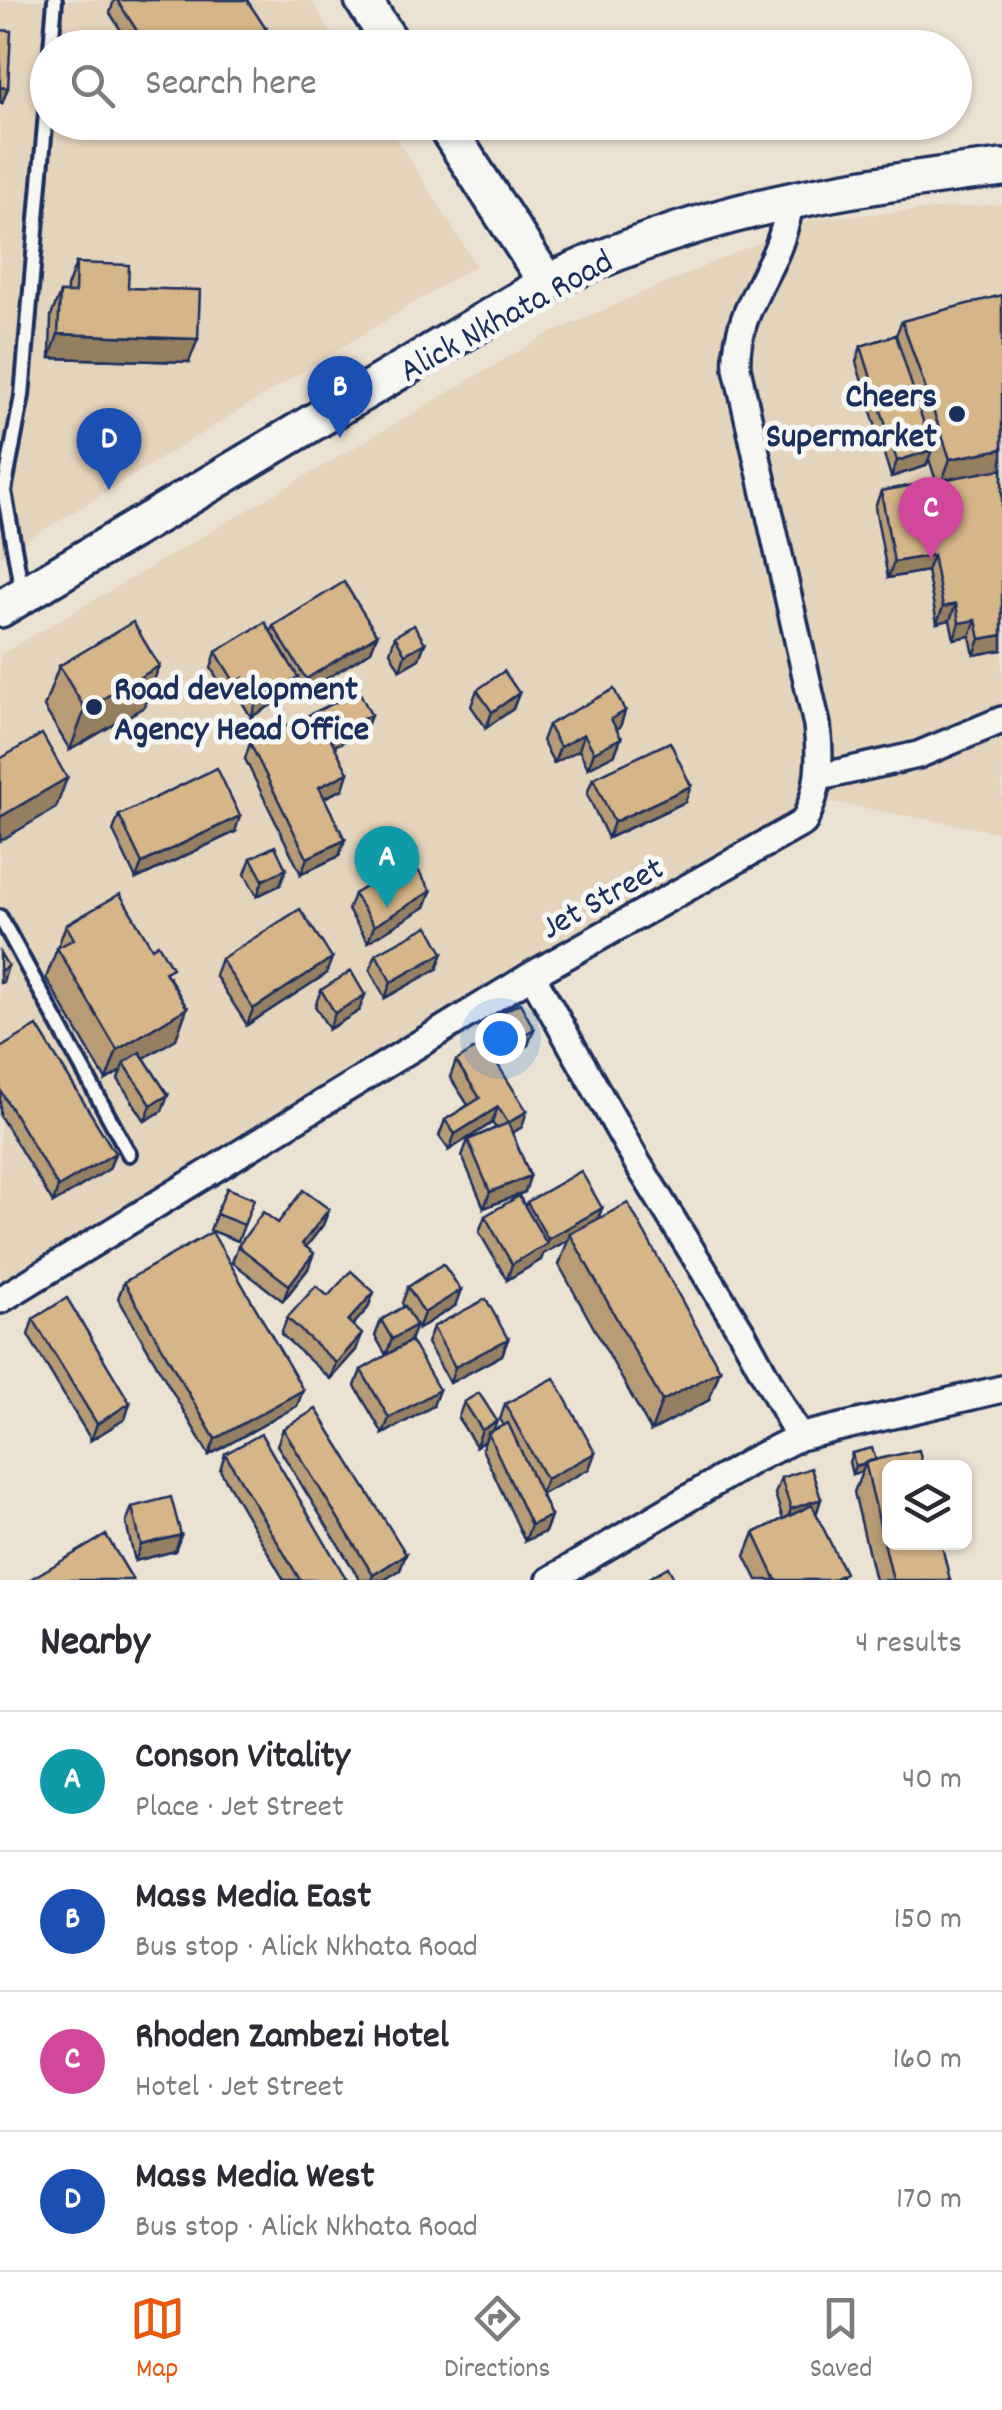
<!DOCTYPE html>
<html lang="en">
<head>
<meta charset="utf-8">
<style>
	:root { --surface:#fff; --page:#f2f2f3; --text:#2b2b33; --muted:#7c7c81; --line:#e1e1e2; --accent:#ea580c }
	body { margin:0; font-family:Dekko,sans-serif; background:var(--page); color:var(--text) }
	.controls { position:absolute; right:30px; bottom:30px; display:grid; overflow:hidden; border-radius:15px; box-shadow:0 2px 8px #0004 }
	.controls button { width:90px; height:90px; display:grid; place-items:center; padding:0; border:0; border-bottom:2px solid var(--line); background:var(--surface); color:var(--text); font:50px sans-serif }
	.you { position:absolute; left:500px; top:1038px; width:35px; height:35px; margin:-25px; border:8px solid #fff; border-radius:50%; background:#1a73e8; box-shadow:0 0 0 15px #1a73e833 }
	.badge { display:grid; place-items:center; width:65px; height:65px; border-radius:50%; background:var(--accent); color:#fff; font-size:32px; font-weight:700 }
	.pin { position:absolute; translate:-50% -82px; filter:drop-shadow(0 2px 5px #0008) }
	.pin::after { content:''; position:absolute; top:52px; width:35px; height:30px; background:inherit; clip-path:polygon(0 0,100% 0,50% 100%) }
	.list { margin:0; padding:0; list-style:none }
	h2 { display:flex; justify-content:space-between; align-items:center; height:130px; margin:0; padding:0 40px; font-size:42px }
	h2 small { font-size:32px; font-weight:400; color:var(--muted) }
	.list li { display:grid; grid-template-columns:65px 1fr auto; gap:30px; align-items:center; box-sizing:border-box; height:140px; padding:0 40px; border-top:2px solid var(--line) }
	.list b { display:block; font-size:38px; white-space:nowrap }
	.list p { margin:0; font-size:32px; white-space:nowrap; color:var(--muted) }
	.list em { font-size:32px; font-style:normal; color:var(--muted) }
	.icon { flex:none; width:55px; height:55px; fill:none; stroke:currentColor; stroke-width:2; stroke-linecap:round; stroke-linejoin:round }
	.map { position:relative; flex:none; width:1002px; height:1580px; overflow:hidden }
	.search { position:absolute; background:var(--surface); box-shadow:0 2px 8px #0004; left:30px; right:30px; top:30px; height:110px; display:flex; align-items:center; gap:25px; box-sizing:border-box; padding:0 35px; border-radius:55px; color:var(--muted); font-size:38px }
	.sheet { height:690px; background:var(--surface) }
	nav { display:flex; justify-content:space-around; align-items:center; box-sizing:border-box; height:140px; border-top:2px solid var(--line); background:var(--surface); font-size:28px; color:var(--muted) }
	nav a { display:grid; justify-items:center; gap:5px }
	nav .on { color:var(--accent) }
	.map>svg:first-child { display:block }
	.built { fill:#e5d4bc }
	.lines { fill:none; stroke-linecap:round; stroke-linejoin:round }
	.service-casing { stroke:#1b2f5e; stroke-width:20 }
	.minor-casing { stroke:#1b2f5e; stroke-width:32 }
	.secondary-casing { stroke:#1b2f5e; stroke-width:42 }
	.service { stroke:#f6f6f2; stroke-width:12 }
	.minor { stroke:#f6f6f2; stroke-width:25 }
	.secondary { stroke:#f6f6f2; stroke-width:35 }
	.wall { fill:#b89c76; stroke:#1b2f5e; stroke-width:2.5 }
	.shaded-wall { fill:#967f60; stroke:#1b2f5e; stroke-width:2.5 }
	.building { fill:#d6b589; stroke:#1b2f5e; stroke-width:2.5 }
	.poi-dot { fill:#1b2f5e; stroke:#f6f6f2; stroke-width:4 }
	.labels { text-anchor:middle; stroke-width:10; stroke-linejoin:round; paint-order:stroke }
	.street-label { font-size:35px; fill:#1b2f5e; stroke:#f6f6f2 }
	.poi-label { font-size:35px; font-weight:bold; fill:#1b2f5e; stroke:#f6f6f2; text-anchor:end }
</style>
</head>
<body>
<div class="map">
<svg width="1002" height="1580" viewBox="0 0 1002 1580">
	<rect width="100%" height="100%" fill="#ece2d2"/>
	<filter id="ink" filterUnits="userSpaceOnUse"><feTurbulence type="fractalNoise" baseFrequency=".01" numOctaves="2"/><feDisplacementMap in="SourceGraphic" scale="20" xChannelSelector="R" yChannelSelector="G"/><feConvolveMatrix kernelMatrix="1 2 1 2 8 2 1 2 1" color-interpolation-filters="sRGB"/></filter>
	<g filter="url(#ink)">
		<path class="built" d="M0,0H311L341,47L48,48V122L387,123L476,265L0,557Z
			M1002,204V833L814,799L0,1289V655L546,335L815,218Z"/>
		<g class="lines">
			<defs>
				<path id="service" d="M51,48L55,0
					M22,592L4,491L22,396L48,89
					M0,917L129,1154"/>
				<path id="minor" d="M820,777L918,755L1002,720
					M0,1300L532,975
					M799,1437L1002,1389
					M550,1580L753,1460L799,1437L741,1331L638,1164L532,975L804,822C820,788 821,762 817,725L737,368C734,326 758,291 775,254C783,237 787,217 792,199"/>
				<path id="secondary" d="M363,0L394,48
					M443,122L547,283
					M0,609L547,283C695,211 840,187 1002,168"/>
			</defs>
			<use href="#service" class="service-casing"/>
			<use href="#minor" class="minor-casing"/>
			<use href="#secondary" class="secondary-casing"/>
			<use href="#service" class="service"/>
			<use href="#minor" class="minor"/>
			<use href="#secondary" class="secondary"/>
		</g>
		<path class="wall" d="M114,0H247L260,45L256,48H132L110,13Z
			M76,263L128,288L189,362L50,358L51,316L60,293H67V287Z
			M1002,295V650L974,655L970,636L954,639L950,620L937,623L927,571L888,578L875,507L881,491L936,481L929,459L926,466L891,477L856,362L861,346L896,335L902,321Z
			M273,626L377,635L371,651L300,695L295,686L292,693L251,717L237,694L229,699L211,668L216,652L271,632Z
			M395,636L425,643L419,659L400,670L390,652Z
			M59,666H159L144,707L70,750L44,707Z
			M477,690L519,693L513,709L486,728L471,706Z
			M625,711L620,727L616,729L621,738L615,754L588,768L579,750L554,763L542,741L548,725Z
			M371,715L365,731L335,745L343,789L324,798L345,840L339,856L301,874L245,759L250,743Z
			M593,778L685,802L608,838L587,794Z
			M119,815L235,832L136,879L113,831Z
			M251,858L286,869L280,885L257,896L245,874Z
			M431,891L425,907L368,942L348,910L354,894Z
			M66,925L169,977L187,1008L176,1039L144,1058L168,1095L162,1111L145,1121L118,1079L121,1071L106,1080L46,978Z
			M376,954L437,969L385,998L370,970Z
			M221,959L326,974L247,1025L215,975Z
			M321,990L359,1011L329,1029L315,1006Z
			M492,1018L534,1029L528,1045L500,1060L486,1034Z
			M0,1048L115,1153L109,1169L53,1203L0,1116Z
			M456,1061L522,1127L512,1133L530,1176L525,1192L484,1208L462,1156L468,1140L496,1128L492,1123L449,1150L439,1136L445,1120L468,1105L450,1077Z
			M227,1188L254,1199L238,1241L210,1230Z
			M527,1202L602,1208L598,1219L709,1400L651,1431L559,1265L568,1240L543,1254L541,1260L507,1280L479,1232L485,1216L525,1206Z
			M329,1209L323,1225L306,1247L308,1269L283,1301L232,1262L238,1246L278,1223Z
			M124,1282L303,1390L297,1406L209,1455L118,1298Z
			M408,1287L455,1306L418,1329L416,1325L386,1355L375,1336L381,1320L404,1307L402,1303Z
			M328,1296L368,1308L353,1325L356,1350L330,1379L281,1334L287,1318Z
			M33,1319L130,1403L125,1419L91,1440L28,1335Z
			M433,1327L508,1339L502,1355L450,1383L427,1343Z
			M361,1370L433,1406L383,1434L355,1386Z
			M464,1402L493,1430L503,1426L500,1420L505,1404L589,1469L541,1494L551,1516L545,1532L525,1541L482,1449L485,1441L476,1446L458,1418Z
			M283,1429L406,1554L400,1570L384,1580H360L277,1445Z
			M852,1453L876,1460L950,1580H875L854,1492L862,1472L852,1474L849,1462Z
			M225,1454L347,1580H284L220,1470Z
			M781,1478L821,1499L816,1514L842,1580H757L745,1556L754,1533L783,1519L775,1494Z
			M132,1507L181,1535L175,1551L135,1561L126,1523Z"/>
		<path class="shaded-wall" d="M266,29L260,45L256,48H237Z
			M0,87L8,88L2,104L0,103Z
			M58,334L198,339L189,362L50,358Z
			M1002,449V477L939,489L950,459Z
			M932,450L926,466L891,477L897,461Z
			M933,555L927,571L888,578L894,562Z
			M956,604L950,620L937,623L943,607Z
			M976,620L970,636L954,639L959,623Z
			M377,635L371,651L300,695L306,679Z
			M1002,635V650L974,655L980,639Z
			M425,643L419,659L400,670L405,654Z
			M159,666L144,707L70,750L85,709Z
			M298,677L292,693L251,717L257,701Z
			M243,678L237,694L229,699L235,683Z
			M519,693L513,709L486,728L492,712Z
			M625,711L620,727L605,735L611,719Z
			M371,715L365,731L324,751L329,735Z
			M584,734L579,750L554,763L560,747Z
			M621,738L615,754L588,768L594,752Z
			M348,773L343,789L313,803L319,787Z
			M67,778L56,808L0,841V817Z
			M691,786L685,802L608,838L614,822Z
			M240,816L235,832L136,879L142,863Z
			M345,840L339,856L301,874L307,858Z
			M286,869L280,885L257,896L263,880Z
			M431,891L425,907L368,942L374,926Z
			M443,953L437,969L385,998L391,982Z
			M332,958L326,974L247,1025L253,1009Z
			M8,966L3,982L0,983V971Z
			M365,995L359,1011L329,1029L335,1013Z
			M187,1008L176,1039L127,1068L124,1063L121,1071L106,1080L117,1050Z
			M534,1029L528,1045L500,1060L505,1044Z
			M168,1095L162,1111L145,1121L151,1105Z
			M498,1107L492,1123L449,1150L455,1134Z
			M527,1111L522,1127L503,1139L508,1123Z
			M115,1153L109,1169L53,1203L58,1187Z
			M530,1176L525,1192L484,1208L490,1192Z
			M602,1208L596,1224L570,1234L568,1240L543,1254L541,1260L507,1280L512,1264L546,1244L548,1239Z
			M329,1209L323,1225L296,1260L302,1244Z
			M314,1253L308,1269L283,1301L289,1285Z
			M461,1290L455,1306L418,1329L424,1313Z
			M374,1292L368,1308L342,1337L348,1321Z
			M416,1325L410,1341L386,1355L392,1339Z
			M362,1334L356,1350L330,1379L336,1363Z
			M508,1339L502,1355L450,1383L455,1367Z
			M720,1370L709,1400L651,1431L662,1401Z
			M303,1390L297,1406L209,1455L215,1439Z
			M439,1390L433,1406L383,1434L389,1418Z
			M130,1403L125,1419L91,1440L97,1424Z
			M497,1421L491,1437L488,1433L485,1441L476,1446L482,1430Z
			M595,1453L589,1469L540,1495L546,1479Z
			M865,1464L862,1472L852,1474L855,1466Z
			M821,1499L816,1515L785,1525L791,1509Z
			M551,1516L545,1532L525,1541L531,1525Z
			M181,1535L175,1551L135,1561L141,1545Z
			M406,1554L400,1570L384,1580H371L373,1575Z"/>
		<path class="building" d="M117,0H247L266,29L237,48H148Z
			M0,30L11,31L8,88L0,87Z
			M76,263L129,265L128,288L200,290L198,339L58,334L60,293H75Z
			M1002,295V449L950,459L902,321Z
			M896,335L932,450L897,461L861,346Z
			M1002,469V635L980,639L976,620L959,623L956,604L943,607L933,555L894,562L881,491Z
			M344,582L377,635L306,679L273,626Z
			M133,622L159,666L85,709L59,666Z
			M265,622L298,677L257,701L243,678L235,683L216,652Z
			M414,625L425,643L405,654L395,636Z
			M504,671L519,693L492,712L477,690Z
			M614,689L625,711L611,719L621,738L594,752L584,734L560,747L548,725Z
			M359,691L371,715L329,735L348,773L319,787L345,840L307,858L250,743Z
			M42,734L67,778L0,817V759Z
			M670,742L691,786L614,822L593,778Z
			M217,768L240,816L142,863L119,815Z
			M275,846L286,869L263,880L251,858Z
			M411,859L431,891L374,926L354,894Z
			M120,894L152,948L158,944L172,968L165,972L187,1008L117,1050L57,948L74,939L66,925Z
			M300,909L332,958L253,1009L221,959Z
			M428,926L443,953L391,982L376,954Z
			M0,953L8,966L0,971Z
			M351,971L365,995L335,1013L321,990Z
			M520,1003L534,1029L505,1044L492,1018Z
			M37,1026L115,1153L58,1187L0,1090V1048Z
			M484,1043L527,1111L508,1123L498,1107L455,1134L445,1120L480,1098L456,1061Z
			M140,1052L168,1095L151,1105L124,1063Z
			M508,1123L530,1176L490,1192L468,1140Z
			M581,1171L602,1208L548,1239L527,1202Z
			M227,1188L254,1199L244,1225L216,1214Z
			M303,1190L329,1209L302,1244L314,1253L289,1285L238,1246L263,1212L278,1223Z
			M519,1196L547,1244L512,1264L485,1216Z
			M628,1203L720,1370L662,1401L570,1234Z
			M212,1232L303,1390L215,1439L124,1282Z
			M443,1264L461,1290L424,1313L408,1287Z
			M351,1271L374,1292L348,1321L362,1334L336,1363L287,1318L316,1286L328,1296Z
			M67,1298L130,1403L97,1424L33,1319Z
			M486,1299L508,1339L455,1367L433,1327Z
			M405,1306L416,1325L392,1339L381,1320Z
			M411,1341L439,1390L389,1418L361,1370Z
			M554,1378L595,1453L546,1479L505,1404Z
			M479,1393L497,1421L482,1430L464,1402Z
			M316,1409L406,1554L373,1575L283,1429Z
			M508,1423L551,1516L531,1525L488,1433Z
			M261,1434L347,1580H300L225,1454Z
			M872,1448L876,1460L855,1466L852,1453Z
			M919,1450L923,1468H890V1542H941L950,1580H893L865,1462Z
			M811,1468L821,1499L791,1509L781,1478Z
			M171,1497L181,1535L141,1545L132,1507Z
			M812,1505L845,1573L831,1580H776L754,1533Z
			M106,1535L133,1580H29Z
			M668,1567L675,1580H645Z"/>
	</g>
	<g class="poi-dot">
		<circle cx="957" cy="414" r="10"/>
		<circle cx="94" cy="707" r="10"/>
	</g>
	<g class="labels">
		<g class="street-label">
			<text transform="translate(505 314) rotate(-29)" y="12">Alick Nkhata Road</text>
			<text transform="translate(601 896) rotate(-29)" y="12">Jet Street</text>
		</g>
		<g class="poi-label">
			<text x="937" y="406">Cheers<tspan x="937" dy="40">Supermarket</tspan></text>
			<text x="114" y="699" text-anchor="start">Road development<tspan x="114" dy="40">Agency Head Office</tspan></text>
		</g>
	</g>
</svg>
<div class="controls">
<button><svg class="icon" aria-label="layers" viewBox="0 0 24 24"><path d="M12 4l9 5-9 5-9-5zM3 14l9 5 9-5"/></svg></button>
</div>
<div class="you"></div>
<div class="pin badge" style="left:387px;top:908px;background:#0f9aa8">A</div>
<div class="pin badge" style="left:340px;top:438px;background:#1a4fb4">B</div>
<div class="pin badge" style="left:931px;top:559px;background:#d1479c">C</div>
<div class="pin badge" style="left:109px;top:490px;background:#1a4fb4">D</div>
<div class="search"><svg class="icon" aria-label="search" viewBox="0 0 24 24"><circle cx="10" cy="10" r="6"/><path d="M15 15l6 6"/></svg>Search here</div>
</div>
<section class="sheet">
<h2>Nearby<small>4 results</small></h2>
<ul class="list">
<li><span class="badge" style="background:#0f9aa8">A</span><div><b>Conson Vitality</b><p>Place · Jet Street</p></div><em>40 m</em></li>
<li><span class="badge" style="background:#1a4fb4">B</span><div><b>Mass Media East</b><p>Bus stop · Alick Nkhata Road</p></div><em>150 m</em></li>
<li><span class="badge" style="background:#d1479c">C</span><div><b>Rhoden Zambezi Hotel</b><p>Hotel · Jet Street</p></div><em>160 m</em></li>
<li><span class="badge" style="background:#1a4fb4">D</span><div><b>Mass Media West</b><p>Bus stop · Alick Nkhata Road</p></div><em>170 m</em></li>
</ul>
</section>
<nav>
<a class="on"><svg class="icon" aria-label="map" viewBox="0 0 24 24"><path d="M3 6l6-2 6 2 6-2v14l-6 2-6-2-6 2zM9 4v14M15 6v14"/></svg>Map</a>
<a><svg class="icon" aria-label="directions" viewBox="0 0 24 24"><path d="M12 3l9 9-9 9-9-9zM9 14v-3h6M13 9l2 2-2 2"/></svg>Directions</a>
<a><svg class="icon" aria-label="saved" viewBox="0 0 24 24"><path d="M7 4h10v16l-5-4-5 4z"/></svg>Saved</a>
</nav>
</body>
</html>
